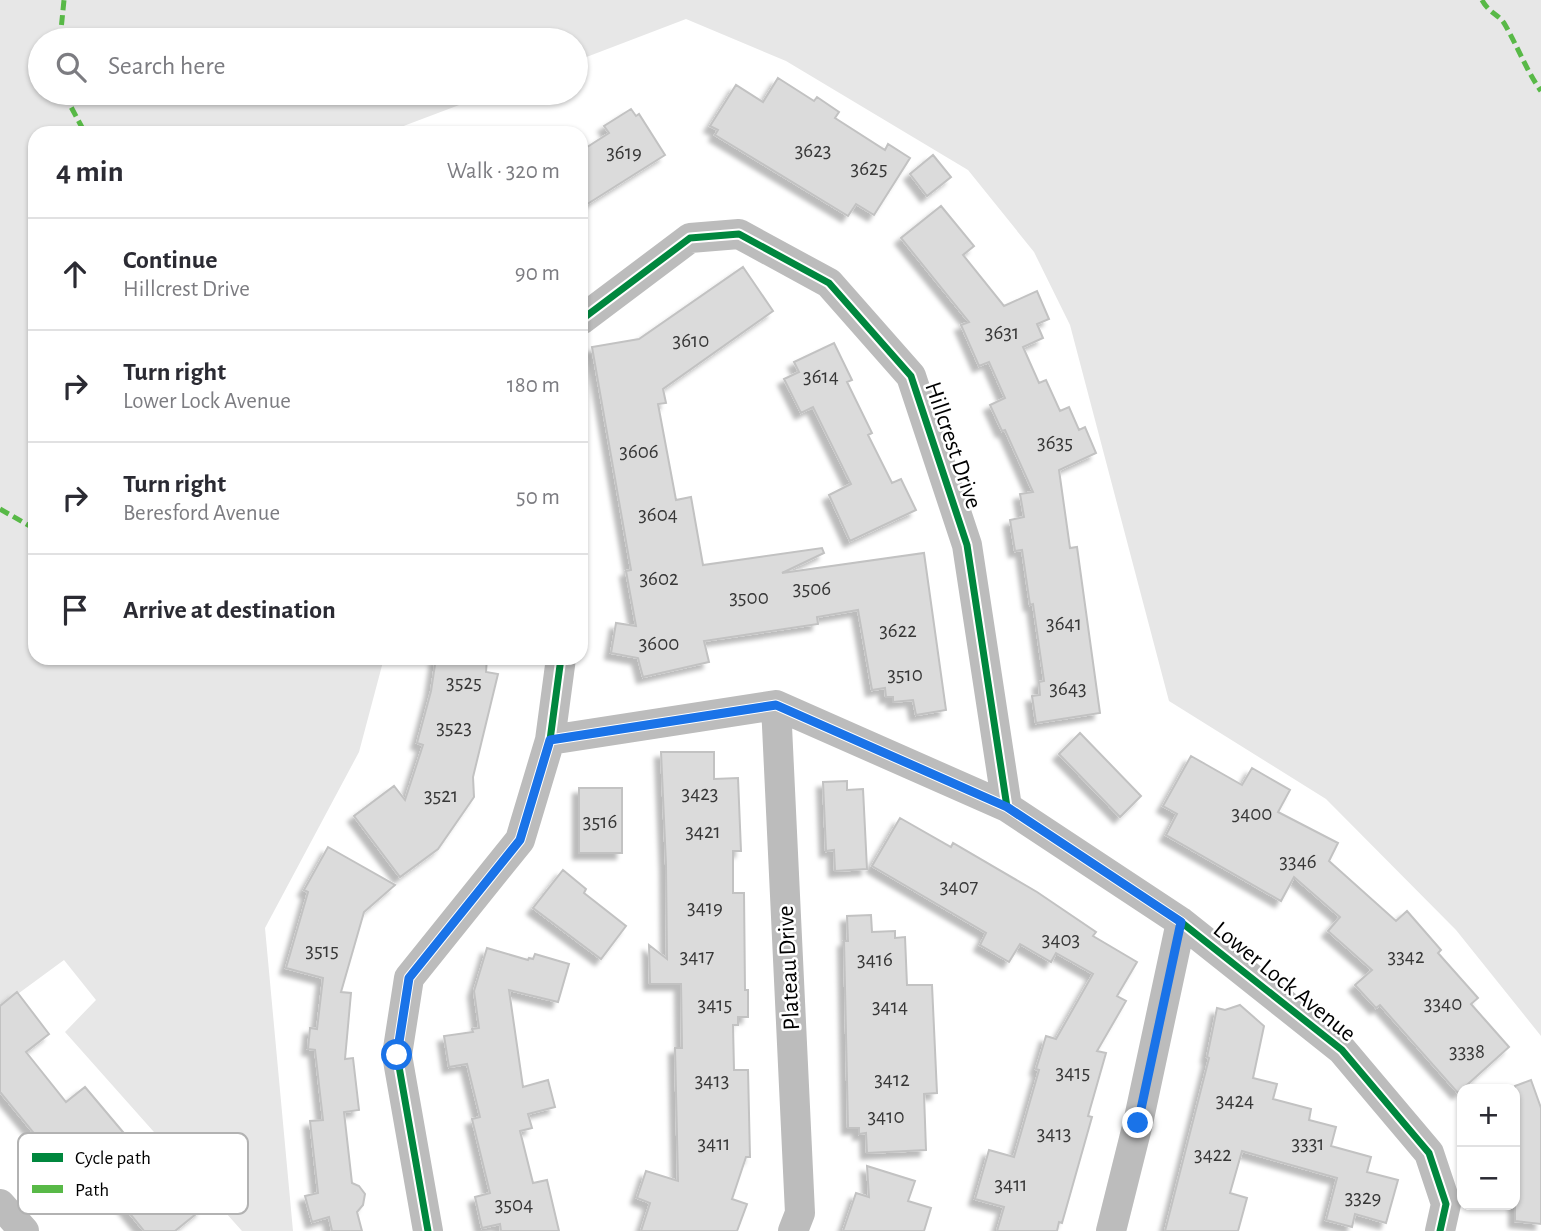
<!DOCTYPE html>
<html lang="en">
<head>
<meta charset="utf-8">
<style>
	:root { --surface:#fff; --page:#f7f7f7; --text:#2b2b33; --muted:#7c7c81; --line:#e1e1e2 }
	body { margin:0; font-family:"Alegreya Sans",sans-serif; background:var(--page); color:var(--text) }
	.controls { position:absolute; right:21px; bottom:21px; display:grid; overflow:hidden; border-radius:14px; box-shadow:0 2px 5px #0004 }
	.controls button { width:63px; height:63px; display:grid; place-items:center; padding:0; border:0; border-bottom:2px solid var(--line); background:var(--surface); color:var(--text); font:35px sans-serif }
	.stop { position:absolute; width:21px; height:21px; margin:-16px; border:5px solid #1a73e8; border-radius:50%; background:#fff }
	.stop.end { background:#1a73e8; border-color:#fff; box-shadow:0 2px 7px #0008 }
	.list { margin:0; padding:0; list-style:none }
	h2 { display:flex; justify-content:space-between; align-items:center; height:91px; margin:0; padding:0 28px; font-size:30px }
	h2 small { font-size:23px; font-weight:400; color:var(--muted) }
	.list li { display:grid; grid-template-columns:46px 1fr auto; gap:21px; align-items:center; box-sizing:border-box; height:112px; padding:0 28px; border-top:2px solid var(--line) }
	.list b { display:block; font-size:26px; white-space:nowrap }
	.list p { margin:0; font-size:23px; white-space:nowrap; color:var(--muted) }
	.list em { font-size:23px; font-style:normal; color:var(--muted) }
	.icon { flex:none; width:38px; height:38px; fill:none; stroke:currentColor; stroke-width:2; stroke-linecap:round; stroke-linejoin:round }
	.map { position:relative; flex:none; width:1541px; height:1231px; overflow:hidden }
	.search { position:absolute; background:var(--surface); box-shadow:0 2px 5px #0004; left:28px; top:28px; width:560px; height:77px; display:flex; align-items:center; gap:18px; box-sizing:border-box; padding:0 24px; border-radius:38px; color:var(--muted); font-size:26px }
	.panel { position:absolute; background:var(--surface); box-shadow:0 2px 5px #0004; left:28px; top:126px; width:560px; height:539px; border-radius:21px }
	.map>svg:first-child { display:block }
	.green { fill:#e7e7e7 }
	.building { fill:#dbdbdb; stroke:#c2c2c2; stroke-width:2; filter:url(#shadow) }
	.lines { fill:none; stroke-linecap:round; stroke-linejoin:round }
	.street { stroke:#bcbcbc; stroke-width:30 }
	.quiet { stroke:#58b947; stroke-width:5; stroke-dasharray:10 5; stroke-linecap:butt }
	.cycleway-casing { stroke:#fff; stroke-width:11 }
	.cycleway { stroke:#00873e; stroke-width:7 }
	.route { stroke:#1a73e8; stroke-width:9 }
	.labels { text-anchor:middle; stroke-width:5; stroke-linejoin:round; paint-order:stroke }
	.number-label { font-size:21px; fill:#373737 }
	.street-label { font-size:24px; fill:#000; stroke:#fff }
	.key { fill:#fff; stroke:#b2b2b2; stroke-width:2 }
	.key-label { font-size:19px; fill:#000 }
</style>
</head>
<body>
<div class="map">
<svg width="1541" height="1231" viewBox="0 0 1541 1231">
	<defs>
		<filter id="shadow"><feDropShadow dx="-6" dy="6" stdDeviation="2" flood-color="#0004"/></filter>
	</defs>
	<rect width="100%" height="100%" fill="#fff"/>
	<path class="green" d="M0,0H1541V1036L1456,930L1326,799L1169,701L1070,325L1034,252L968,170L786,61L686,19L576,61V40H40V93H491L385,133H35V658H384L359,752L265,928L293,1231H242L65,1032L96,1000L64,960L0,1007Z"/>
	<path class="building" d="M778,78L814,101L817,97L839,112L835,118L885,150L888,144L910,158L874,215L856,204L848,216L715,135L718,130L710,126L736,85L763,102Z
		M631,109L636,116L639,114L665,155L581,208V151L609,133L604,126Z
		M933,155L951,177L927,196L910,174Z
		M941,206L974,246L963,255L1004,306L1037,291L1049,319L1037,324L1043,338L1023,347L1039,383L1046,380L1060,411L1069,407L1079,430L1085,427L1096,453L1059,470L1070,548L1077,547L1100,713L1036,723L1032,696L1040,695L1039,682L1044,681L1033,604L1030,605L1022,550L1015,551L1010,520L1024,517L1020,494L1033,492L1005,430L1002,431L990,405L1005,398L989,362L979,366L961,325L969,322L901,238Z
		M743,267L773,311L663,389L666,403L658,404L676,500L691,497L703,565L822,548L824,553L782,573L924,553L946,710L916,715L913,700L893,702V697H886L885,688L872,690L858,610L817,617L818,624L704,641L709,662L643,677L638,658L611,653L616,623L636,626L626,571L631,570L592,347L639,339Z
		M834,343L852,380L847,382L872,433L868,435L892,483L901,479L916,510L850,541L829,495L851,484L813,407L801,413L784,379L799,372L794,362Z
		M436,658H487L486,672L498,674L473,777L474,797L438,849L400,877L354,816L394,786L405,800L423,745L417,743L431,691Z
		M1080,733L1141,796L1120,817L1059,754Z
		M661,752H714V779L738,778L741,851H733V893H744L745,990H748V1017H738V1025H733L734,1070H748L750,1157H746L732,1199L747,1204L737,1231H641L650,1203L637,1198L646,1171L678,1181L675,1048H682L681,984H650L649,945L667,959L666,865Z
		M1191,756L1242,785L1252,768L1290,790L1278,812L1338,843L1329,861L1396,921L1407,911L1441,950L1438,953L1478,998L1471,1004L1509,1047L1458,1093L1380,1005L1376,1008L1355,985L1372,970L1328,931L1340,917L1294,877L1281,901L1166,835L1177,814L1163,806Z
		M847,781V790L863,789L867,869L835,871L834,850L826,851L823,782Z
		M579,788H622V853H579Z
		M900,818L951,847L953,843L1037,892L1096,932L1093,936L1137,962L1117,996L1126,1001L1097,1051L1106,1053L1088,1116L1092,1117L1062,1223L1059,1222L1057,1231H997L1004,1207L975,1199L989,1150L1014,1157L1039,1070L1036,1069L1046,1036L1056,1039L1093,974L1056,953L1051,962L1020,944L1009,962L980,945L986,933L872,866Z
		M328,847L395,885L364,912L341,992L351,993L345,1059L353,1058L359,1110L344,1112L352,1183L359,1186L365,1194L363,1205L357,1212L362,1231H332L329,1217L312,1222L305,1196L318,1193L310,1121L323,1120L315,1050L308,1049L310,1028L317,1029L323,978L286,968L308,892L304,890Z
		M563,870L586,889L584,893L626,926L601,959L533,908Z
		M871,915L872,932L895,931V938L905,937L907,985H932L937,1093L924,1094L926,1150L867,1153L866,1133L859,1134V1128H848L844,941H848L847,916Z
		M487,948L528,960L529,958L533,959L535,954L569,964L558,1002L509,990L523,1087L548,1080L555,1107L528,1114L532,1128L520,1131L533,1183L547,1180L559,1231H501L500,1224L482,1228L475,1197L490,1193L472,1119L480,1117L467,1064L449,1067L444,1036L473,1032L472,1029L479,1028L474,991Z
		M17,992L49,1034L26,1052L66,1102L85,1087L160,1176L169,1169L202,1209L175,1231H144L105,1183L87,1198L0,1092V1006Z
		M1240,1005L1264,1026L1253,1078L1277,1084L1273,1099L1311,1109L1309,1120L1336,1127L1331,1146L1371,1157L1367,1172L1398,1180L1386,1223L1355,1214L1352,1227L1326,1220L1337,1178L1242,1151L1230,1193L1247,1198L1238,1231H1165L1209,1058L1207,1057L1217,1008L1225,1010Z
		M1531,1080L1541,1108V1224L1515,1221V1086Z
		M867,1166L915,1181L908,1201L931,1208L924,1231H843L856,1193L869,1197Z"/>
	<g class="lines">
		<path class="street" d="M581,320L690,238L739,234L829,283L911,376L967,545L1007,807
			M776,705L800,1213L793,1231
			M550,740L776,705L1007,807L1181,922L1342,1050L1429,1153L1446,1204L1440,1231
			M0,1204L24,1231
			M428,1231L397,1055L409,978L520,840L550,740L561,658
			M1111,1231L1138,1123L1181,922"/>
		<path class="quiet" d="M1482,0C1489,13 1498,14 1504,23C1517,45 1526,70 1541,91
			M60,40L64,0
			M68,93L70,105L85,133
			M0,509L35,529"/>
		<defs>
			<path id="cycleway" d="M581,320L690,238L739,234L829,283L911,376L967,545L1007,807
				M550,740L776,705L1007,807L1181,922L1342,1050L1429,1153L1446,1204L1440,1231
				M428,1231L397,1055L409,978L520,840L550,740L561,658"/>
		</defs>
		<use href="#cycleway" class="cycleway-casing"/>
		<use href="#cycleway" class="cycleway"/>
	</g>
	<g class="lines">
		<path class="route" d="M397,1055L409,978L520,840L550,740L776,705L1007,807L1181,922L1138,1123"/>
	</g>
	<g class="labels">
		<g class="number-label">
			<text x="813" y="157">3623</text>
			<text x="624" y="159">3619</text>
			<text x="869" y="175">3625</text>
			<text x="1002" y="339">3631</text>
			<text x="691" y="347">3610</text>
			<text x="821" y="383">3614</text>
			<text x="1055" y="449">3635</text>
			<text x="639" y="458">3606</text>
			<text x="658" y="521">3604</text>
			<text x="659" y="585">3602</text>
			<text x="812" y="595">3506</text>
			<text x="749" y="604">3500</text>
			<text x="1064" y="630">3641</text>
			<text x="898" y="637">3622</text>
			<text x="659" y="650">3600</text>
			<text x="905" y="681">3510</text>
			<text x="464" y="689">3525</text>
			<text x="1068" y="695">3643</text>
			<text x="454" y="734">3523</text>
			<text x="700" y="800">3423</text>
			<text x="441" y="802">3521</text>
			<text x="1252" y="820">3400</text>
			<text x="600" y="828">3516</text>
			<text x="703" y="838">3421</text>
			<text x="1298" y="868">3346</text>
			<text x="959" y="893">3407</text>
			<text x="705" y="914">3419</text>
			<text x="1061" y="946">3403</text>
			<text x="322" y="957">3515</text>
			<text x="697" y="963">3417</text>
			<text x="1406" y="963">3342</text>
			<text x="875" y="966">3416</text>
			<text x="1443" y="1010">3340</text>
			<text x="715" y="1011">3415</text>
			<text x="890" y="1013">3414</text>
			<text x="1467" y="1058">3338</text>
			<text x="1073" y="1079">3415</text>
			<text x="892" y="1086">3412</text>
			<text x="712" y="1087">3413</text>
			<text x="1235" y="1107">3424</text>
			<text x="886" y="1123">3410</text>
			<text x="1054" y="1140">3413</text>
			<text x="714" y="1150">3411</text>
			<text x="1308" y="1150">3331</text>
			<text x="1213" y="1161">3422</text>
			<text x="1011" y="1191">3411</text>
			<text x="1363" y="1204">3329</text>
			<text x="514" y="1211">3504</text>
		</g>
		<g class="street-label">
			<text transform="translate(954 445) rotate(71)" y="8">Hillcrest Drive</text>
			<text transform="translate(788 968) rotate(-93)" y="8">Plateau Drive</text>
			<text transform="translate(1285 981) rotate(39)" y="8">Lower Lock Avenue</text>
		</g>
	</g>
	<rect x="18" y="1133" width="230" height="81" rx="10" class="key"/>
	<rect x="32" y="1153" width="31" height="9" fill="#00873e"/>
	<rect x="32" y="1185" width="31" height="8" fill="#58b947"/>
	<g class="key-label">
		<text x="75" y="1164">Cycle path</text>
		<text x="75" y="1196">Path</text>
	</g>
</svg>
<div class="controls">
<button>+</button>
<button>−</button>
</div>
<div class="stop" style="left:397px;top:1055px"></div>
<div class="stop end" style="left:1138px;top:1123px"></div>
<div class="search"><svg class="icon" aria-label="search" viewBox="0 0 24 24"><circle cx="10" cy="10" r="6"/><path d="M15 15l6 6"/></svg>Search here</div>
<section class="panel">
<h2>4 min<small>Walk · 320 m</small></h2>
<ul class="list">
<li><svg class="icon" aria-label="ahead" viewBox="0 0 24 24"><path d="M12 20V5M6 11l6-6 6 6"/></svg><div><b>Continue</b><p>Hillcrest Drive</p></div><em>90 m</em></li>
<li><svg class="icon" aria-label="right" viewBox="0 0 24 24"><path d="M7 20v-9h11M14 6l5 5-5 5"/></svg><div><b>Turn right</b><p>Lower Lock Avenue</p></div><em>180 m</em></li>
<li><svg class="icon" aria-label="right" viewBox="0 0 24 24"><path d="M7 20v-9h11M14 6l5 5-5 5"/></svg><div><b>Turn right</b><p>Beresford Avenue</p></div><em>50 m</em></li>
<li><svg class="icon" aria-label="arrive" viewBox="0 0 24 24"><path d="M6 21V4h12l-3 4 3 4H6"/></svg><div><b>Arrive at destination</b></div></li>
</ul>
</section>
</div>
</body>
</html>
